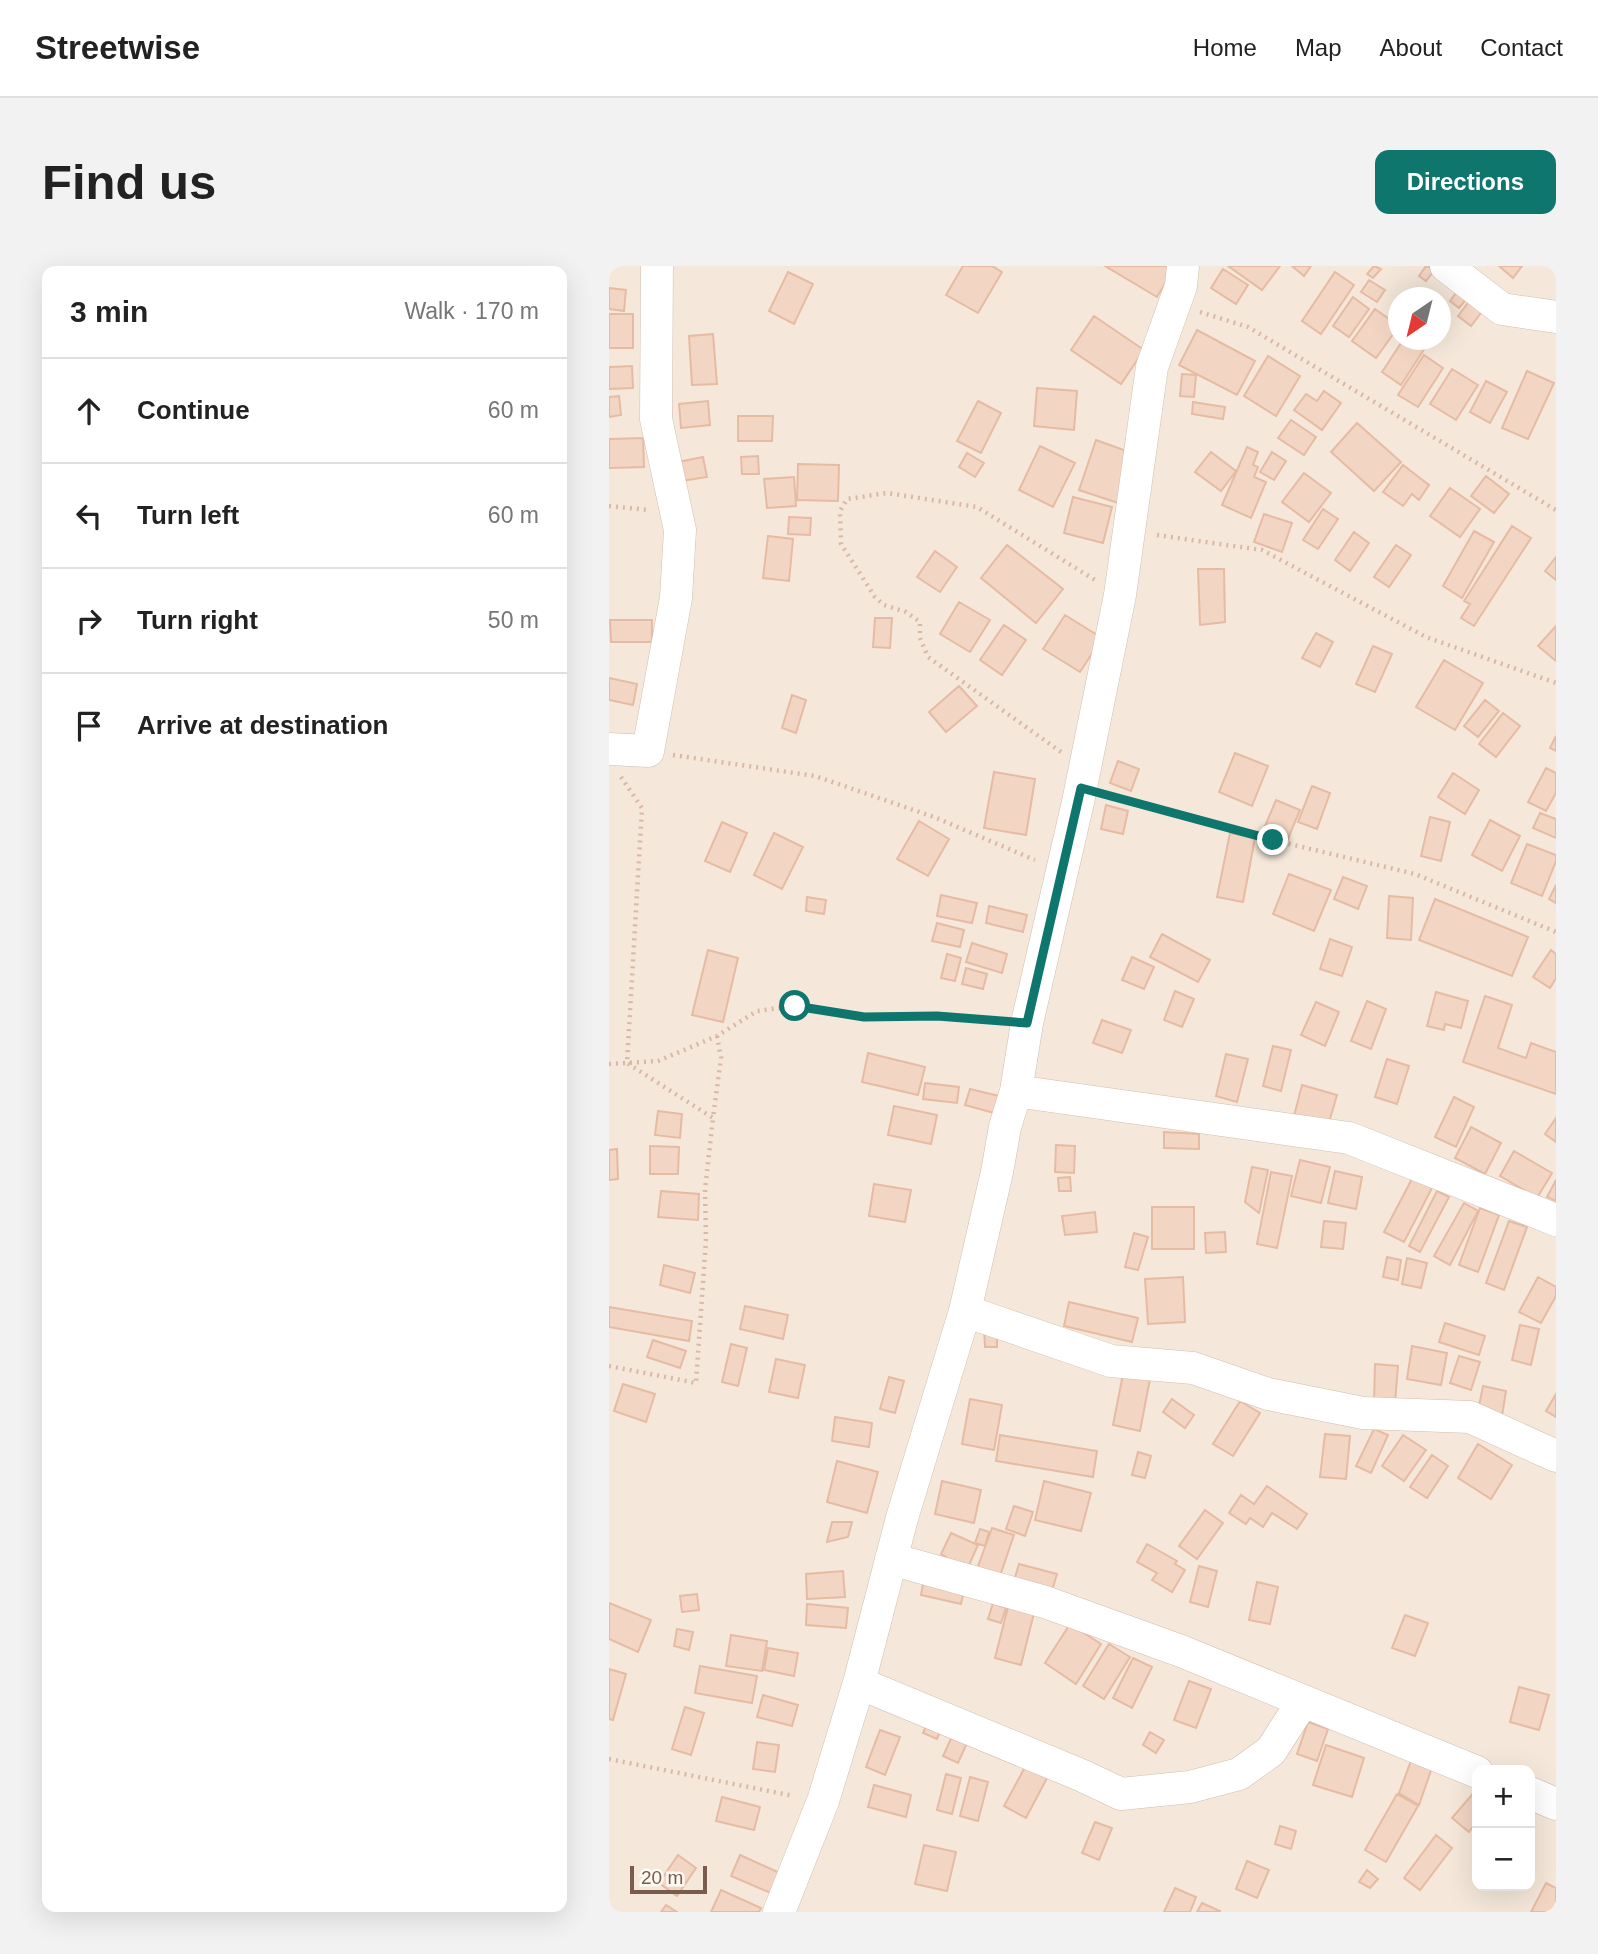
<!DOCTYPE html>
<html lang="en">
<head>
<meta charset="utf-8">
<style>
	:root { --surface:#fff; --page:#f2f2f2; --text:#222; --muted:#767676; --line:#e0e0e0; --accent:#0f766e }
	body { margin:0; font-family:Arial,sans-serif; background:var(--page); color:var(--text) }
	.controls { position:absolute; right:21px; bottom:21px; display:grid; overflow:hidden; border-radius:14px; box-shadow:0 7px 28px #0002 }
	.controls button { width:63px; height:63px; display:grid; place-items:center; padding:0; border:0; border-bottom:2px solid var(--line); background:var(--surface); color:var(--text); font:35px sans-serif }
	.compass { position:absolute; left:779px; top:21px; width:63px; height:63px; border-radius:50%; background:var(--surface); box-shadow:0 7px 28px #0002; rotate:215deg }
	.scale { position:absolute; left:21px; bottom:18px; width:77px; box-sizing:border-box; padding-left:7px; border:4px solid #7a5c4d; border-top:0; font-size:19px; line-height:24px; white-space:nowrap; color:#7a5c4d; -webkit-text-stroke:5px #fffaf3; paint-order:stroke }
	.stop { position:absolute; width:21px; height:21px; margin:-16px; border:5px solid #0f766e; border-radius:50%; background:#fff }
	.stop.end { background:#0f766e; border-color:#fff; box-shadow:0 2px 7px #0008 }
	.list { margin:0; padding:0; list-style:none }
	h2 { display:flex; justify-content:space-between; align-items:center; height:91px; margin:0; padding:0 28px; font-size:30px }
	h2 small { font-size:23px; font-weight:400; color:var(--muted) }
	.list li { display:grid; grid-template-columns:46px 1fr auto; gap:21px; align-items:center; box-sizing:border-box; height:105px; padding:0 28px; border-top:2px solid var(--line) }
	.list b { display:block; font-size:26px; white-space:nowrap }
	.list em { font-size:23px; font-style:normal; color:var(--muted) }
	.icon { flex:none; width:38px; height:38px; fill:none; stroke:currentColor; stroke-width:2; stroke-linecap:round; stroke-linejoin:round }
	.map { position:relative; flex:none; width:947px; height:1646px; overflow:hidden; border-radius:14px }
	header { display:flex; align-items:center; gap:42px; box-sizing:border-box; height:98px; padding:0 35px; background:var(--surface); border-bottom:2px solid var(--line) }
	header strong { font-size:33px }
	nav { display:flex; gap:38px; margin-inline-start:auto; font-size:24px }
	.intro { display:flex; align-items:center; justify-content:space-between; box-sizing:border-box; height:168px; padding:0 42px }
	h1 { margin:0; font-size:49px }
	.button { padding:18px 32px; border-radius:14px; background:var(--accent); color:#fff; font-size:24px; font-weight:700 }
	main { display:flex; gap:42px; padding:0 42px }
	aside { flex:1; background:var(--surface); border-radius:14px; box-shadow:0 7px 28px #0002 }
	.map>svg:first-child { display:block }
	.residential { fill:#f5e8da; fill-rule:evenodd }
	.building { fill:#f3d5c3; stroke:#e6bba3; stroke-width:2 }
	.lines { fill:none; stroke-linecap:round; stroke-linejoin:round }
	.minor-casing { stroke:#d1beb0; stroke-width:33 }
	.path { stroke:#d9b8a5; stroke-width:4.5; stroke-dasharray:2 5; stroke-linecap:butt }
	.minor { stroke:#fff; stroke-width:32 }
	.route { stroke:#0f766e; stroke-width:9 }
</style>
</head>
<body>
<header>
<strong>Streetwise</strong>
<nav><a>Home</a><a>Map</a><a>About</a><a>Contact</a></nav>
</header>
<div class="intro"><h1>Find us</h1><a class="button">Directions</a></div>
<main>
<aside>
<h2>3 min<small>Walk · 170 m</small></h2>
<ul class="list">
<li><svg class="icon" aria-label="ahead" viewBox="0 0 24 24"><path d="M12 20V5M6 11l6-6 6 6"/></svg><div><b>Continue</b></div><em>60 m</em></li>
<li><svg class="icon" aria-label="left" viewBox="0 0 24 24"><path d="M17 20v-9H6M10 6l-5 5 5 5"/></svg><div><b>Turn left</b></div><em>60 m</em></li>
<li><svg class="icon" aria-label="right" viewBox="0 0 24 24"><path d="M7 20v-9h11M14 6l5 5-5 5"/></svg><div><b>Turn right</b></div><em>50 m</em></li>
<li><svg class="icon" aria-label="arrive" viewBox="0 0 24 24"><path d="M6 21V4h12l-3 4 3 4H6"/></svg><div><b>Arrive at destination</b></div></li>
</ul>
</aside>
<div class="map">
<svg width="947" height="1646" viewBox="0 0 947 1646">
	<rect width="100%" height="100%" fill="#fdf6ec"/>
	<path class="residential" d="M0,0H947V1646H0ZM790,32H832V74H790ZM868,1504H921V1620H868Z"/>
	<path class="building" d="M354,0H383L393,6L369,47L337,29Z
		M496,0H567L548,31Z
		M619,0H671L653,24Z
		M683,0H702L695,10Z
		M765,0L772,3L764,12L758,8Z
		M817,0L826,3L817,15L810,10Z
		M890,0H913L904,12Z
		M614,3L639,19L627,38L602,22Z
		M179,6L204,18L185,58L160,45Z
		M726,6L745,19L712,68L693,55Z
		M760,14L776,24L768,36L752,26Z
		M0,22L17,24L15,45L0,43Z
		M849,24L859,31L850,42L841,35Z
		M744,31L760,43L740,71L724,60Z
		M862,33L875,43L862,60L849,50Z
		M766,43L790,60L767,92L743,75Z
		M0,48H24V82H0Z
		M485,50L535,84L512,118L462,84Z
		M588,64L646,95L628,129L570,99Z
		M104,68L108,118L83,119L80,70Z
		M794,74H821L792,119L773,106Z
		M815,89L834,102L809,141L789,129Z
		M659,90L691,110L667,150L635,130Z
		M23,100L24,122L0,123V101Z
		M843,103L869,119L847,154L821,138Z
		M918,105L945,117L919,173L893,162Z
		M573,108L587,109L585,131L571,130Z
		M877,115L898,126L881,157L861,146Z
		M428,122L468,125L465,164L425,160Z
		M715,125L732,137L713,164L685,144L697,128L708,135Z
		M10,130L12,149L0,151V131Z
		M99,135L101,159L72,162L70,138Z
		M369,135L392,147L372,187L348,175Z
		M584,136L616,141L614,153L583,148Z
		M129,150H164L163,175H129Z
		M682,154L707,171L695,189L669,172Z
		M748,157L792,196L765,225L722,186Z
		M34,172L35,201L0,202V173Z
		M487,174L526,188L509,237L470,224Z
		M431,180L466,197L444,241L410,224Z
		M638,181L649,186L644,199L649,201L645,211L657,216L642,252L613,239Z
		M602,186L627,205L612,225L586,206Z
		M663,186L677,195L665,214L651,206Z
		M358,187L375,197L366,211L350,201Z
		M149,190L150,208H133L132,191Z
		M94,191L98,211L72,215L69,196Z
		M189,198L230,199L229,235L188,234Z
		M794,199L820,219L810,234L803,228L794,240L774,226Z
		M695,207L722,227L700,256L673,236Z
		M877,210L900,228L885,247L862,230Z
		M185,211L187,240L158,242L155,213Z
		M841,222L871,243L851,271L821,250Z
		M464,231L503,241L494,277L455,267Z
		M714,243L729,253L709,283L694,274Z
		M655,248L683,257L673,286L645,276Z
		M180,251L202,252L201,269L179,268Z
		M903,260L922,272L865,360L852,352L861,338L855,335Z
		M865,265L885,276L853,332L834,320Z
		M745,266L760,277L741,305L726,294Z
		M159,270L184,273L180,315L154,312Z
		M398,279L454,323L427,357L372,312Z
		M787,279L802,289L780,321L765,311Z
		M326,285L348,301L331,326L308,311Z
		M947,291V314L936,305Z
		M589,303H615L616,356L591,359Z
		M350,336L381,354L361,386L331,368Z
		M456,349L493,372L471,406L434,383Z
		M266,352H283L281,382L264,381Z
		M1,354H43V376H2Z
		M395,359L417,374L393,409L371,394Z
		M947,360V395L929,380Z
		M707,367L724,376L711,401L693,392Z
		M764,380L783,388L766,426L747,418Z
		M835,394L874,417L846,464L807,441Z
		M0,412L28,418L24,439L0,434Z
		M350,420L368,440L337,466L320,446Z
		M183,429L197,434L187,467L173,462Z
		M876,434L890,445L869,471L855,460Z
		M894,447L911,460L887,491L870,478Z
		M947,470V485L941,482Z
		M626,487L659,500L643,540L610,526Z
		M509,495L530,503L522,525L501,517Z
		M937,502L947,507V527L937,545L919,536Z
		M385,506L426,513L417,569L375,562Z
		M844,507L870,524L856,548L829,531Z
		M703,520L721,527L708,563L689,556Z
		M667,534L691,544L678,575L654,565Z
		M497,539L519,545L514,568L492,563Z
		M931,547L947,553V572L924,562Z
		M821,551L841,556L832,595L812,590Z
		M881,554L911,570L893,605L863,589Z
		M310,555L340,573L319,610L288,593Z
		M113,556L138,567L121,606L96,595Z
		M165,567L194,581L173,623L145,609Z
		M621,567L646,572L634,636L608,631Z
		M918,578L947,589V595L933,630L902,617Z
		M680,608L722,624L705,665L664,648Z
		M734,611L758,620L749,643L725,633Z
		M947,619V637L940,633Z
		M332,629L368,637L363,657L328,650Z
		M780,630L804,632L802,674L778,672Z
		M198,631L217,634L215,648L197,645Z
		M826,633L919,671L903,710L810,674Z
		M380,640L418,649L414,666L377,657Z
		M328,657L355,664L351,681L323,675Z
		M553,668L601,694L589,716L541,691Z
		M721,673L743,681L733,710L711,703Z
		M363,677L398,688L393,707L357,696Z
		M99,684L129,692L114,756L83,749Z
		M942,684L947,688V712L941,722L924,711Z
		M338,688L352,692L346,715L332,712Z
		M523,691L545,701L535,723L513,714Z
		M357,702L378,708L374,723L353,718Z
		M566,725L585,733L573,761L555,754Z
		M827,726L859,735L852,762L836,758L835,764L818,760Z
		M876,730L903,739L889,782L917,792L922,777L947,786V828L854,796Z
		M758,735L777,743L762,783L742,775Z
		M707,736L730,746L716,780L692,769Z
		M493,754L522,764L513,787L484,777Z
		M664,780L682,784L672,825L654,820Z
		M259,787L316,801L309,829L253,816Z
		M617,788L639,793L628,836L607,830Z
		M778,793L800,800L788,838L766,831Z
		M316,817L350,821L348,837L314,833Z
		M693,819L728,829L719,860L685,850Z
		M361,823L390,830L385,847L356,839Z
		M845,831L865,841L847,881L826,871Z
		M285,840L328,849L322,878L279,869Z
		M49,845L73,848L71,872L46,869Z
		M947,852V876L936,868Z
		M862,861L892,877L876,908L846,892Z
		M555,866L590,868V883L555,882Z
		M447,879L466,880L465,907L446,906Z
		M41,880L70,881L69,908H41Z
		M8,883L9,913L0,914V884Z
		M905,885L943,907L928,932L891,910Z
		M691,894L721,901L712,937L682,930Z
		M643,901L659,904L650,947L636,936Z
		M726,905L753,911L747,943L719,937Z
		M662,906L683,910L668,982L648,978Z
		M461,911L462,925H450L449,912Z
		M804,911L823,922L795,976L775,966Z
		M947,914V935L938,931Z
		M265,918L302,924L296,956L260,950Z
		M52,925L90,928L89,954L49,951Z
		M828,925L840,931L811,986L800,980Z
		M855,937L869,945L841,999L825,990Z
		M543,941H585V983H543Z
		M871,942L890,949L869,1006L850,999Z
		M486,946L488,966L456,969L453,950Z
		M715,955L737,957L734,983L712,981Z
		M900,955L918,961L895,1024L877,1017Z
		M616,966L617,986L597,987L596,967Z
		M525,967L539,971L529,1004L516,1001Z
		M778,991L792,994L789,1014L774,1011Z
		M798,992L818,997L812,1022L793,1018Z
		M55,999L86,1007L81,1027L51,1019Z
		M574,1011L576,1056L539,1058L536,1013Z
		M929,1011L947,1021V1030L932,1057L910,1046Z
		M460,1036L529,1052L523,1076L455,1060Z
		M136,1040L179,1049L174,1073L131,1063Z
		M0,1041L83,1055L80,1075L0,1061Z
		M836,1057L876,1070L870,1089L830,1076Z
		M911,1059L930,1063L922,1099L903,1094Z
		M375,1062H388V1081H376Z
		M44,1074L77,1085L71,1102L38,1091Z
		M122,1078L138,1082L129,1120L113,1116Z
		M803,1080L838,1087L832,1119L798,1113Z
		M850,1090L871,1096L862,1124L841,1117Z
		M167,1093L196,1099L189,1132L160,1126Z
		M766,1098L789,1100L786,1137L765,1136Z
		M514,1108L541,1113L531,1165L504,1159Z
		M280,1111L295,1115L286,1147L271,1143Z
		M14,1118L46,1128L37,1156L5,1145Z
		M874,1120L897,1125L893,1150L869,1145Z
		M947,1128V1151L937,1145Z
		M361,1133L393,1139L385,1184L353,1178Z
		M563,1133L585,1149L576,1162L554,1146Z
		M631,1135L651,1147L624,1190L604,1178Z
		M226,1151L263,1157L260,1181L223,1175Z
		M765,1163L779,1169L762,1207L747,1200Z
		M716,1168L741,1170L737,1213L711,1211Z
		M391,1169L488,1185L484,1211L387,1195Z
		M794,1169L817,1184L795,1215L773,1200Z
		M869,1178L903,1199L882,1233L849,1212Z
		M529,1186L542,1190L536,1212L523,1209Z
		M823,1189L839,1200L818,1232L801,1221Z
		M228,1195L269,1206L258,1247L218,1236Z
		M333,1215L372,1224L365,1257L326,1248Z
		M435,1215L482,1227L472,1265L426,1254Z
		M658,1220L698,1248L688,1263L663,1247L654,1261L641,1252L637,1258L620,1247L632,1229L645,1238Z
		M405,1240L424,1246L416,1270L397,1263Z
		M596,1244L614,1257L588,1293L570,1280Z
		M223,1256H243L239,1271L218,1276Z
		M383,1262L405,1269L391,1310L368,1303Z
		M371,1263L380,1266L376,1280L366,1277Z
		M342,1267L369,1279L356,1308L334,1298L337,1291L332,1288Z
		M538,1278L568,1295L566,1298L576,1304L563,1326L543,1314L548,1307L528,1296Z
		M410,1298L448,1308L442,1328L404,1318Z
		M590,1300L608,1305L599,1341L581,1336Z
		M234,1305L236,1331L198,1333L197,1308Z
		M316,1307L357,1316L352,1338L312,1329Z
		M648,1316L669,1321L661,1358L640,1354Z
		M88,1328L90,1344L73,1346L71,1330Z
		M0,1337L42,1354L29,1386L0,1373Z
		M384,1337L397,1342L392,1357L379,1353Z
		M198,1338L239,1342L237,1362L197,1359Z
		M399,1341L425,1347L412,1399L386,1392Z
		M796,1349L819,1357L806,1390L783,1382Z
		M461,1358L492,1378L467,1418L436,1397Z
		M68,1363L84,1366L80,1384L65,1380Z
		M122,1369L158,1375L153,1405L117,1400Z
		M500,1378L521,1391L495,1433L474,1420Z
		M159,1382L189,1387L185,1410L155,1404Z
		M524,1392L543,1401L523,1442L504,1432Z
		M91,1400L148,1410L143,1437L86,1427Z
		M0,1403L17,1408L4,1454L0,1453Z
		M580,1415L602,1423L587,1462L565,1454Z
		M910,1421L940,1429L930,1464L901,1456Z
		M154,1429L189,1439L183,1460L148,1451Z
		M76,1441L95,1447L82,1489L63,1483Z
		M320,1453L334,1459L328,1473L314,1467Z
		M699,1456L719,1463L708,1495L688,1488Z
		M347,1462L362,1468L349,1497L334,1490Z
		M271,1464L291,1471L276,1509L257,1501Z
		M541,1466L555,1474L547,1487L534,1479Z
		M148,1476L170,1479L166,1506L144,1503Z
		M717,1479L755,1492L743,1531L704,1519Z
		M806,1484L825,1496L810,1539L790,1527Z
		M416,1501L438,1512L417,1552L395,1540Z
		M337,1508L352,1512L343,1548L328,1544Z
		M361,1511L379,1516L369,1555L351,1550Z
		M265,1519L302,1529L297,1551L259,1541Z
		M867,1524L868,1555L860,1566L843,1552Z
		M788,1528L809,1540L777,1596L756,1584Z
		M113,1531L151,1541L145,1564L107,1555Z
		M486,1556L503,1562L490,1594L473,1587Z
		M671,1560L687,1565L682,1583L666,1578Z
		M827,1569L843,1582L811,1624L795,1612Z
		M315,1579L347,1586L338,1625L306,1618Z
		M69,1589L87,1602L68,1630L50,1617Z
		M131,1589L173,1608L164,1628L122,1610Z
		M638,1595L660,1604L648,1632L627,1623Z
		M758,1604L769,1613L761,1622L750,1616Z
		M937,1617L947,1622V1646H922Z
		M566,1622L587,1631L581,1646H555Z
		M112,1624L152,1642L150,1646H102Z
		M593,1637L611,1645L610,1646H588Z
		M57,1639L68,1646H52Z"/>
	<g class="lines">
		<defs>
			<path id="minor" d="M837,0L893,43L947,51
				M0,483L39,485L67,332L71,264L47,153L48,0
				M407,825L740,872L947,954
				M356,1045L502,1095L584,1102L659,1128L754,1147L861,1151L947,1190
				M282,1293L436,1336L572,1385L868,1506
				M250,1417L474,1510L512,1528L581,1521L630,1508L662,1485L694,1435
				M921,1527L947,1538
				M170,1646L214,1535L250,1417L293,1252L356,1045L388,906L396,861L407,825L418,757L469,536L511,329L543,101L572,20L574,0"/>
		</defs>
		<use href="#minor" class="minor-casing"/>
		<path class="path" d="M591,46L639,61L947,244
			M0,240L39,244
			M548,269L653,284L817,371L947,417
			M452,486L319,391L311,372V356L297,346L275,339L266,331L232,278L231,245L238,233L278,227L368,241L486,314
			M64,489L206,510L325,551L426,594
			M12,511L33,542L18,797L104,852L112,792L108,770
			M497,529L664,574L806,608L947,666
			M0,798L49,795L108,770L148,745L186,740L255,751L328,750L393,755
			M0,1100L87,1117L97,973L96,924L104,852
			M0,1493L185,1530"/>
		<use href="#minor" class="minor"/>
	</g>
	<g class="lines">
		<path class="route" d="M186,740L255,751L328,750L418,757L472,522L664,574"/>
	</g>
</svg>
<div class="controls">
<button>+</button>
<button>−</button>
</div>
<svg class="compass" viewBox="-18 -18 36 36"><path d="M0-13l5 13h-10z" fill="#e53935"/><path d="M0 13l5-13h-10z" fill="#767676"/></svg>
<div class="scale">20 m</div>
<div class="stop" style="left:186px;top:740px"></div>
<div class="stop end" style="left:664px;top:574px"></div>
</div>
</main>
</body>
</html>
